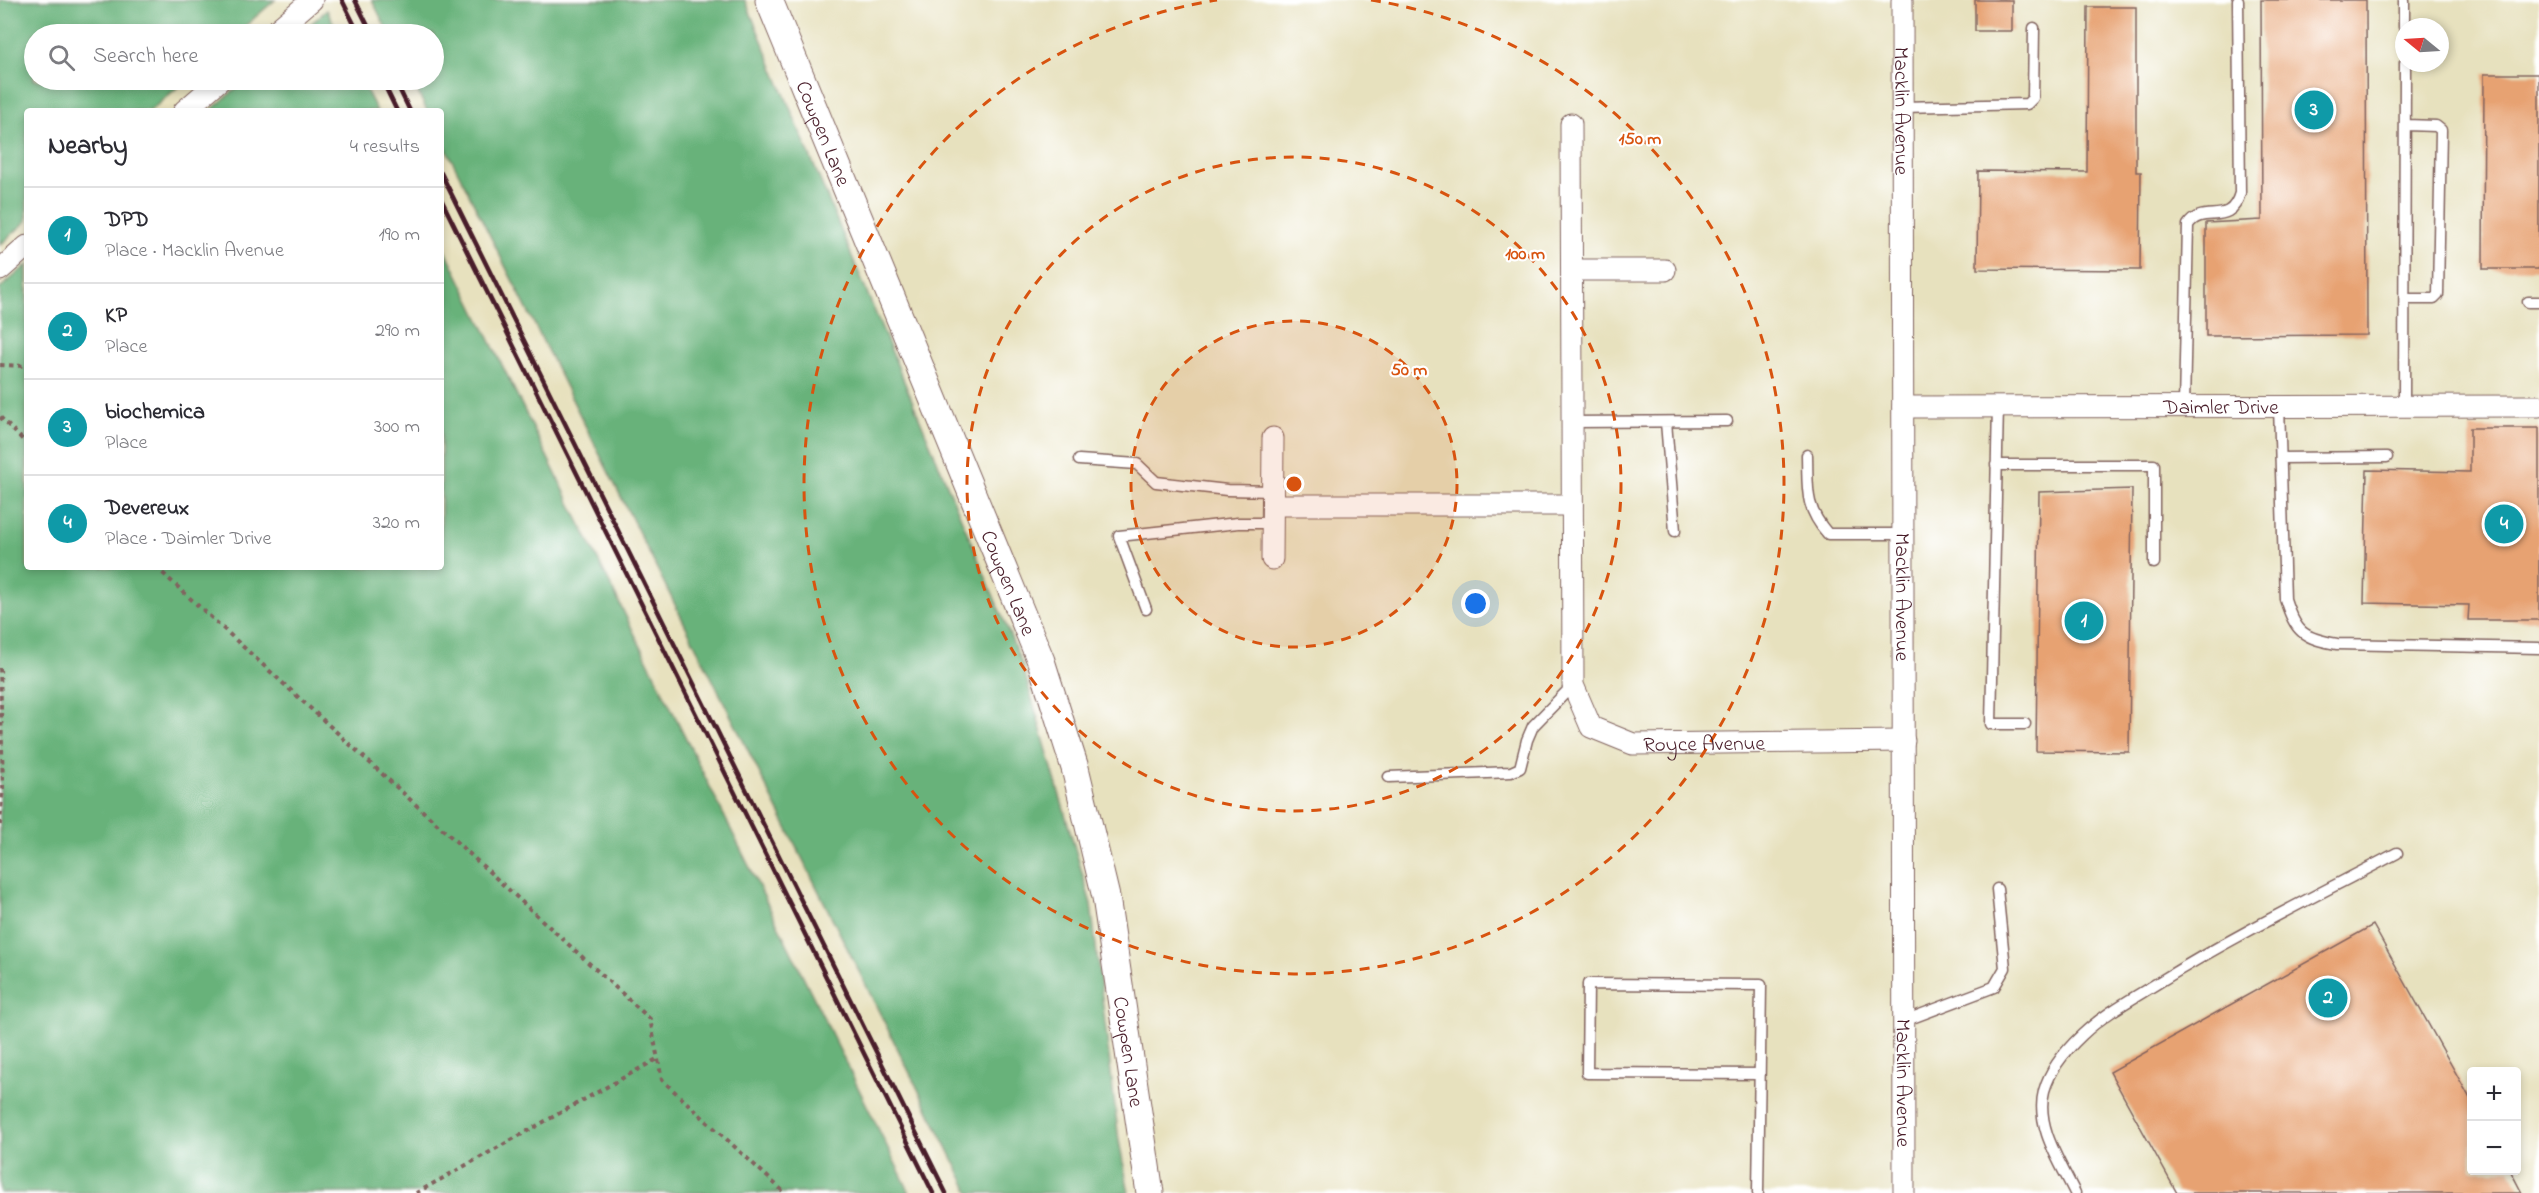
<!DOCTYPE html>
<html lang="en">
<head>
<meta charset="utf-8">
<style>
	:root { --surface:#fff; --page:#f7f7f7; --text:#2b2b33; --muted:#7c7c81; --line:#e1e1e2; --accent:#c8321e }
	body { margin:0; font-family:"Indie Flower",sans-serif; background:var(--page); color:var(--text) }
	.controls { position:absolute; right:18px; bottom:18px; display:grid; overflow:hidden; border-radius:6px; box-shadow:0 3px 9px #0003 }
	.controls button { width:54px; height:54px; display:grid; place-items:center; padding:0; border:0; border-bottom:2px solid var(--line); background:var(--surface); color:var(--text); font:30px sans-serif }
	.compass { position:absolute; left:2395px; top:18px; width:54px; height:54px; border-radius:50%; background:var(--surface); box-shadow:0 3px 9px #0003; rotate:288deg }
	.you { position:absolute; left:1476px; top:604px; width:21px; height:21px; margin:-15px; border:4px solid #fff; border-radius:50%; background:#1a73e8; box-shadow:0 0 0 9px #1a73e833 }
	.badge { display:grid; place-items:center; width:39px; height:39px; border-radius:50%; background:var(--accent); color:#fff; font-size:20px; font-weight:700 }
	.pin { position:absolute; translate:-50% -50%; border:3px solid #fff; box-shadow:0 2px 6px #0006 }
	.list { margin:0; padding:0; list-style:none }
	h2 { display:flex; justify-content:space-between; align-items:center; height:78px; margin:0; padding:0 24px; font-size:26px }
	h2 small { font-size:20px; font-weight:400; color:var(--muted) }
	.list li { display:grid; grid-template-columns:39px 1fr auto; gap:18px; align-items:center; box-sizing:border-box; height:96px; padding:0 24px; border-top:2px solid var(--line) }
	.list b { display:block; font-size:22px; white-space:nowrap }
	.list p { margin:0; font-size:20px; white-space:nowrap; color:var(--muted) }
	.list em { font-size:20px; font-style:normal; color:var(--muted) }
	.icon { flex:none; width:33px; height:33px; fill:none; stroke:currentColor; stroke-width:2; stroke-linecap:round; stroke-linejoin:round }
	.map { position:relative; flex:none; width:2539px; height:1193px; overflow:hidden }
	.search { position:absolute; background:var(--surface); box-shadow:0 3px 9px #0003; left:24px; top:24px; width:420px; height:66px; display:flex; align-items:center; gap:15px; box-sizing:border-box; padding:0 21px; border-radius:33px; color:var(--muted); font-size:22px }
	.panel { position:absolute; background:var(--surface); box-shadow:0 3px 9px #0003; left:24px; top:108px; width:420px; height:462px; border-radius:6px }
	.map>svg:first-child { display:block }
	.forest { fill:#68b27a; stroke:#596852; stroke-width:1.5 }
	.building { fill:#e7a272 }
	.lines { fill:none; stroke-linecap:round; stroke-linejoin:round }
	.service-casing { stroke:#81635e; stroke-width:13 }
	.minor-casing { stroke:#81635e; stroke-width:23 }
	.tertiary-casing { stroke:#81635e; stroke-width:29 }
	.path { stroke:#81635e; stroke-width:4; stroke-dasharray:4.5 4.5; stroke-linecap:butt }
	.service { stroke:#fff; stroke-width:10 }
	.minor { stroke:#fff; stroke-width:21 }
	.tertiary { stroke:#fff; stroke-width:27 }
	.rail { stroke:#4a1f2b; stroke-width:4.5 }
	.ring { fill:none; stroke:#d8530f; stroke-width:3; stroke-dasharray:10 8 }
	.labels { text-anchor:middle; stroke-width:4.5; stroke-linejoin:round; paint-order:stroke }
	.street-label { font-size:21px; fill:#4a1f2b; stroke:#fff }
	.centre { fill:#d8530f; stroke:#fff; stroke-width:3 }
	.ring-label { font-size:18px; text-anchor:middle; font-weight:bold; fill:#d8530f; stroke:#fff; stroke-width:4.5; stroke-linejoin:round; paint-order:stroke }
</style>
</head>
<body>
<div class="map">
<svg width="2539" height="1193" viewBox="0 0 2539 1193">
	<rect width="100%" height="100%" fill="#fff"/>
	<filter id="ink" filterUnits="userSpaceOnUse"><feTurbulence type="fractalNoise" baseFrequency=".0167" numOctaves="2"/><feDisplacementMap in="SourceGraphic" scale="12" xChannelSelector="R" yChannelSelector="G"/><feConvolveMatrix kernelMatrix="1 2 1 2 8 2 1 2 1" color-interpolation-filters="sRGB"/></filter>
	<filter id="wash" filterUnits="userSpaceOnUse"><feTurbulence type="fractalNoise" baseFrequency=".008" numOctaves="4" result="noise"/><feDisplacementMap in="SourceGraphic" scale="24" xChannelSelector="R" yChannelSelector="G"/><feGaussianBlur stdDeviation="1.35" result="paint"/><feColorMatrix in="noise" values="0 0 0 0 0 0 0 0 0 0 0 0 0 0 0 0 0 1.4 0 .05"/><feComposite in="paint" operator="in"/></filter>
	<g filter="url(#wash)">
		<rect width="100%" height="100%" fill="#e7e1be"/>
		<path class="forest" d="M0,0H275L236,34H34V80H186L150,111H27V221L0,245Z
			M372,0H745L1022,664L1091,904L1119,1141L1129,1193H970L441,138V111H427L412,80H434V34H389Z
			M327,10L339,34H299Z
			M246,80H361L377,111H210Z
			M441,241L910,1193H0V288L27,265V567H441Z"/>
		<g id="blocks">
			<path class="building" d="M1975,0H2012V31H1975Z
				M2261,0H2366L2367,335L2206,336V223L2262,220Z
				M2088,7H2136V172H2141L2140,270L1977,269L1978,171L2087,172Z
				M2484,74H2539V269H2483Z
				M2470,428H2539V620H2468L2469,605L2364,603L2367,470L2470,472Z
				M2132,489L2129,752L2036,751L2039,492Z
				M2373,925L2472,1102V1170H2510L2522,1193H2177L2110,1072Z"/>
		</g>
	</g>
	<g filter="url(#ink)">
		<use href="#blocks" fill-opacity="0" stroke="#81635e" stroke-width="1.5"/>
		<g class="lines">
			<defs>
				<path id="service" d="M2404,0V27
					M1902,107L2027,104L2033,98L2034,28
					M2406,299H2434L2438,295L2441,130L2436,126L2406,125
					M2528,302H2539
					M1998,406L1991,724H2025
					M2184,406L2188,225C2203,203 2230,229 2240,193L2238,0
					M2279,406L2285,599C2296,633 2303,638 2337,644L2539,648
					M2404,406L2405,63
					M1572,422L1727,421
					M1666,422L1675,531
					M1807,455C1808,488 1804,507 1828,534H1903
					M2281,458L2387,457
					M1079,460L1137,464L1156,482L1227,490L1273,491
					M1996,465H2154V563
					M1146,609L1119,536L1238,523H1273
					M1389,777L1511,772L1520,768L1527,740L1533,726L1573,685
					M1904,1021L1994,987L2005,968L1997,889
					M1758,1193L1761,985L1588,984L1587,1073L1759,1074
					M2075,1193C2060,1162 2035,1126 2044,1091C2050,1069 2066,1050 2082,1035C2105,1013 2134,998 2161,981C2237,934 2318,895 2397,853"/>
				<g id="minor">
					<path id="s1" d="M1902,0L1904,1193"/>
					<path d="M272,34L312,0"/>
					<path d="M184,111L220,80"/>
					<path id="s2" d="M1571,124L1573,685L1591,727L1633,744L1904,741"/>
					<path d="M0,270L27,246"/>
					<path d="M1572,270H1665"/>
					<path id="s3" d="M1903,407L2539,406"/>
					<path d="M1273,505H1572"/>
					<path d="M1272,559L1273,438"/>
				</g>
				<g id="tertiary">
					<path id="s4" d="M769,0L1041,661L1075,768L1106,897L1150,1193"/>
				</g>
			</defs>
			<use href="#service" class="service-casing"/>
			<use href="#minor" class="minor-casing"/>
			<use href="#tertiary" class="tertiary-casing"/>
			<path class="path" d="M0,365L27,366
				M0,417L27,444
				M156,567L650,1019L662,1080L785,1193
				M0,668L3,787L0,825
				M416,1193L657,1059"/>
			<use href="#service" class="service"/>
			<use href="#minor" class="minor"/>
			<use href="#tertiary" class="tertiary"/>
			<path class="rail" d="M342,0L359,34
				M355,0L372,34
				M382,80L397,111
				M395,80L410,111
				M441,173L946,1193
				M441,199L933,1193"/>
		</g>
	</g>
	<circle cx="1294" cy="484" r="163" fill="#d8530f" fill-opacity=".12"/>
	<g class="ring">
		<circle cx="1294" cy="484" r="163"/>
		<circle cx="1294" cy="484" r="327"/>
		<path d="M1371 0A490 490 0 1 1 1217 0"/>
	</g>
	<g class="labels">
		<g class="street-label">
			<text dy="7" stroke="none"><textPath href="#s1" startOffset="111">Macklin Avenue</textPath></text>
			<text dy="7" stroke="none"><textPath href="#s4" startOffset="144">Cowpen Lane</textPath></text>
			<text dy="7" stroke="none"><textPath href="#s3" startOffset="318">Daimler Drive</textPath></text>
			<text dy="7" stroke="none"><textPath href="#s4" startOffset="630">Cowpen Lane</textPath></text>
			<text dy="7" stroke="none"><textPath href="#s1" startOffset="597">Macklin Avenue</textPath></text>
			<text dy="7" stroke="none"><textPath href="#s2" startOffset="723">Royce Avenue</textPath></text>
			<text dy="7" stroke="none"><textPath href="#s4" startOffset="1116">Cowpen Lane</textPath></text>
			<text dy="7" stroke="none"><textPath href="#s1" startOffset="1083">Macklin Avenue</textPath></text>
		</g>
	</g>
	<circle cx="1294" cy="484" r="9" class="centre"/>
	<g class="ring-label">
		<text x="1640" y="144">150 m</text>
		<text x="1525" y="259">100 m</text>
		<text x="1409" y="375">50 m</text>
	</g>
</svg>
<div class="controls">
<button>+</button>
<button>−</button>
</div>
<svg class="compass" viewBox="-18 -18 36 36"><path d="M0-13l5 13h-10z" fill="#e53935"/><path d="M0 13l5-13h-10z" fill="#7c7c81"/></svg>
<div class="you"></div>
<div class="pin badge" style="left:2084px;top:621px;background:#0f9aa8">1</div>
<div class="pin badge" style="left:2328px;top:998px;background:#0f9aa8">2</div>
<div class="pin badge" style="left:2314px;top:110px;background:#0f9aa8">3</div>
<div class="pin badge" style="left:2504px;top:524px;background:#0f9aa8">4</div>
<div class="search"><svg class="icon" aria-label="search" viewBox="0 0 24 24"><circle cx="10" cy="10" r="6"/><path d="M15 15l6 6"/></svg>Search here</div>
<section class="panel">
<h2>Nearby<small>4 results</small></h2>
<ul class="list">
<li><span class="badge" style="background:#0f9aa8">1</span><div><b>DPD</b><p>Place · Macklin Avenue</p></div><em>190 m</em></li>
<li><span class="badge" style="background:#0f9aa8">2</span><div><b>KP</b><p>Place</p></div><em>290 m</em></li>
<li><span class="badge" style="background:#0f9aa8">3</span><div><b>biochemica</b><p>Place</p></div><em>300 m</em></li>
<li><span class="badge" style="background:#0f9aa8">4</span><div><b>Devereux</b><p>Place · Daimler Drive</p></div><em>320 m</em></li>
</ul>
</section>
</div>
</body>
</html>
